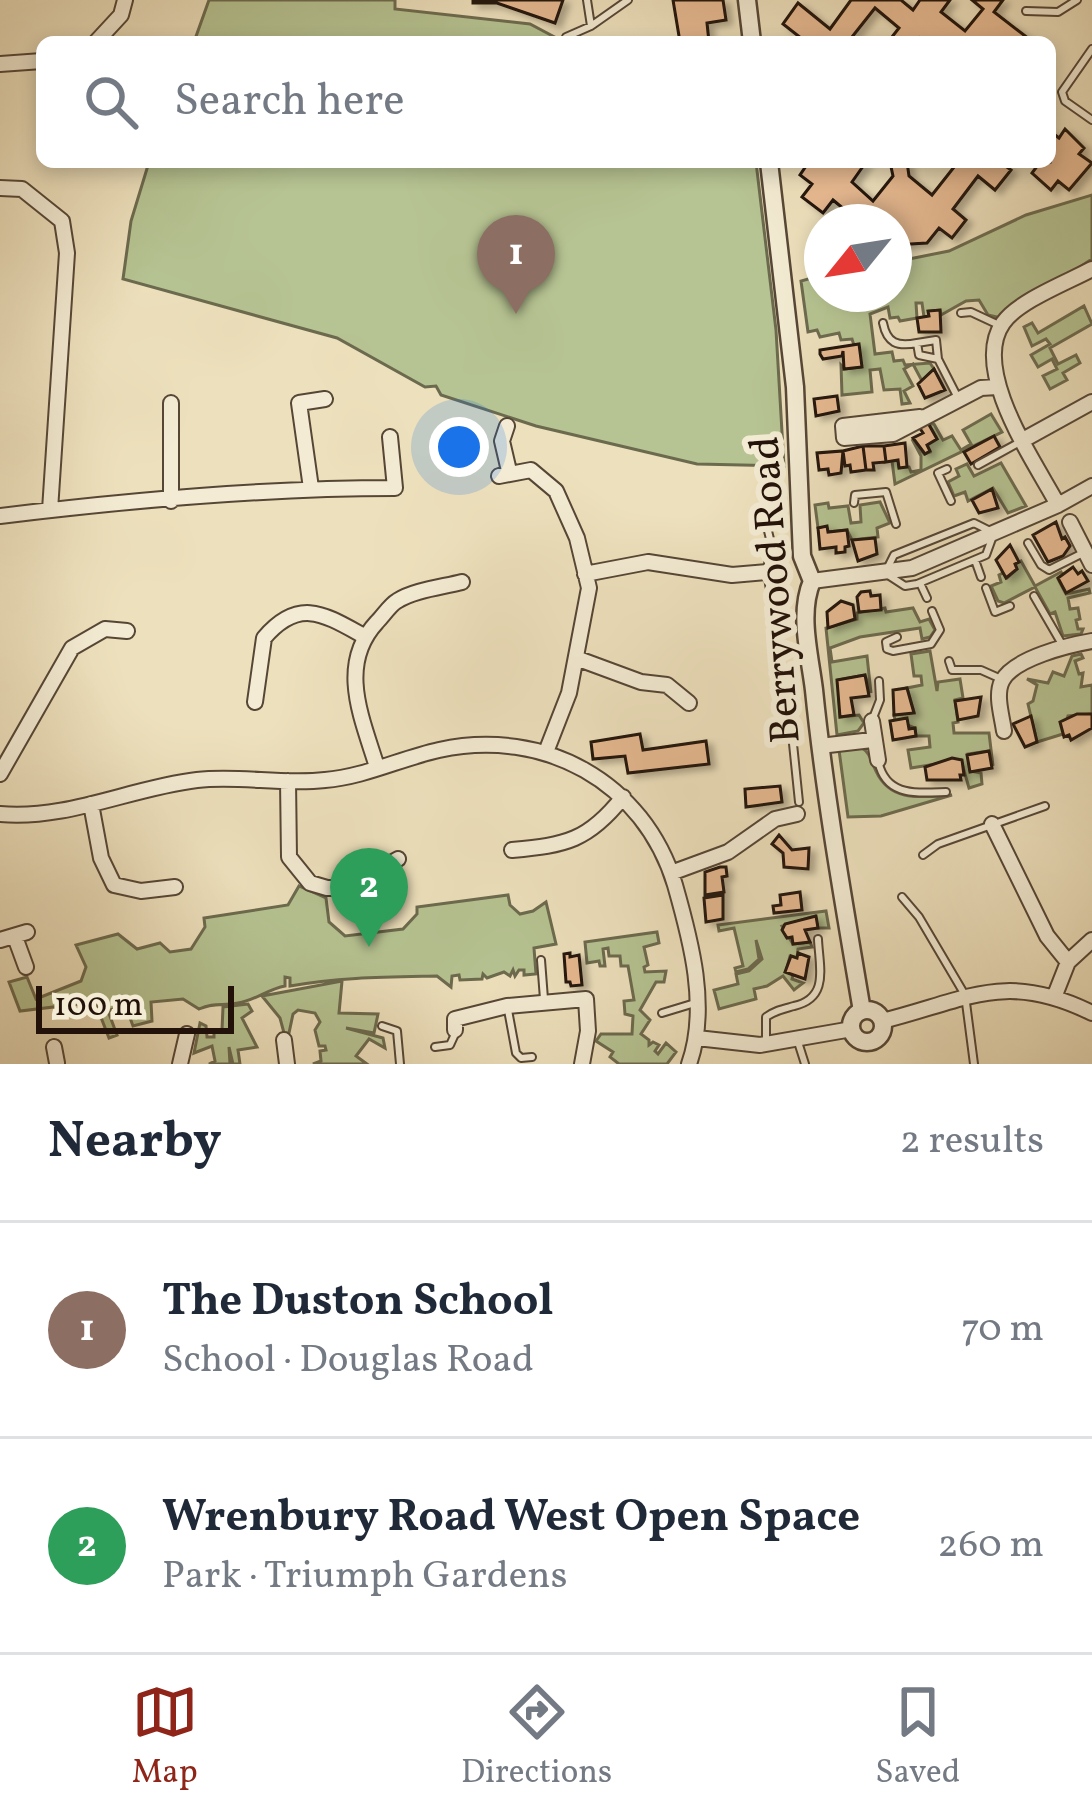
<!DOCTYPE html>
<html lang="en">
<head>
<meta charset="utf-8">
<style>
	:root { --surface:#fff; --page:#f6f6f7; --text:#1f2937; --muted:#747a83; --line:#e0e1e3; --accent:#8f2418 }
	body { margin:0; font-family:Vollkorn,serif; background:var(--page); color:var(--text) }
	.compass { position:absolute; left:804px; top:204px; width:108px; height:108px; border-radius:50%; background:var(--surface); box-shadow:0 6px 18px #0003; rotate:240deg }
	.scale { position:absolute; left:36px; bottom:30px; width:198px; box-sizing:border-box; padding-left:12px; border:6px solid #231209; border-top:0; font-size:33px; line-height:42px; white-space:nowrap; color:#231209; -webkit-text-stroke:9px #f3ebd3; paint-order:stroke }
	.you { position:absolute; left:459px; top:447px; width:42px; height:42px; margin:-30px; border:9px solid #fff; border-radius:50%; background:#1a73e8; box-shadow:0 0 0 18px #1a73e833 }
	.badge { display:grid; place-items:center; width:78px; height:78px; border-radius:50%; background:var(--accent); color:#fff; font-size:39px; font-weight:700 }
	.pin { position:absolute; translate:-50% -99px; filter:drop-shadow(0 3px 6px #0008) }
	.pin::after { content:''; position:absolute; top:63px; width:42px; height:36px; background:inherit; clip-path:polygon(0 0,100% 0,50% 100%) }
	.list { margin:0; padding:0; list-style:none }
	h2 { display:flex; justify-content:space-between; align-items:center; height:156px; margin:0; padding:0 48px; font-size:51px }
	h2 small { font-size:39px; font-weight:400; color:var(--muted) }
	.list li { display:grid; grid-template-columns:78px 1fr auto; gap:36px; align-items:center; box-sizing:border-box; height:216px; padding:0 48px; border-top:3px solid var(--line) }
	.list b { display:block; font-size:45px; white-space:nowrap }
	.list p { margin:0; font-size:39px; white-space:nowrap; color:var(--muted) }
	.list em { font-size:39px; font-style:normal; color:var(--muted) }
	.icon { flex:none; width:66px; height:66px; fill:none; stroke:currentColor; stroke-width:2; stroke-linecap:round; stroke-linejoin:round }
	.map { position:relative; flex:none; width:1092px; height:1064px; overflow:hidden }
	.search { position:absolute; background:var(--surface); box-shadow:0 6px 18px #0003; left:36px; right:36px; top:36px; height:132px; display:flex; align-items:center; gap:30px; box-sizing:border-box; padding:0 42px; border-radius:18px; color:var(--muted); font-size:45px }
	.sheet { height:588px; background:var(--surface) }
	nav { display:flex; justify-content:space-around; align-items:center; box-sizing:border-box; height:168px; border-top:3px solid var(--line); background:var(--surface); font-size:33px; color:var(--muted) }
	nav a { display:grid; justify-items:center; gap:6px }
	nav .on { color:var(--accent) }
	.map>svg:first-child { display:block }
	.green { fill:#b6c392; stroke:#6c6a4e; stroke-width:3 }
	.building { fill:#e6b991; stroke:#231209; stroke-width:3; filter:url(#shadow) }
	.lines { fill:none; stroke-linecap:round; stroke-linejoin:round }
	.service-casing { stroke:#564636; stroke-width:10 }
	.minor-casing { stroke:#564636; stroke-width:18 }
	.tertiary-casing { stroke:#564636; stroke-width:21 }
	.service { stroke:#f3ebd3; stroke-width:6 }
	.minor { stroke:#f3ebd3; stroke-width:14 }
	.tertiary { stroke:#f3ebd3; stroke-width:16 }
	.labels { text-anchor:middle; stroke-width:12; stroke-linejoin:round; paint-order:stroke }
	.street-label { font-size:42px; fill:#231209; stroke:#f3ebd3 }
</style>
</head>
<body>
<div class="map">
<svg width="1092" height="1064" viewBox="0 0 1092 1064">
	<defs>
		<filter id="shadow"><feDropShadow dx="6" dy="4" stdDeviation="3" flood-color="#0004"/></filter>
	</defs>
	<rect width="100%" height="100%" fill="#ede0bc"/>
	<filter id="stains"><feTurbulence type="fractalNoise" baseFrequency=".00167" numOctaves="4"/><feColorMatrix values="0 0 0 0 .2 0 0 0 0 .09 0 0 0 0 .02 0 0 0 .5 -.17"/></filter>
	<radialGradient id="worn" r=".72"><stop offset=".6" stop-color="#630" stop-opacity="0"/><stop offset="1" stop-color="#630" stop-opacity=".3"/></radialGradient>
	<path class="green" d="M209,0H395V9L530,24L564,42H194Z
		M149,162H756L776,330L784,466L697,464L536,426L441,395L436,386L425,387L337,338L123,279L131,221Z
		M1092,195V259L1001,318L988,315L979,300L966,301L941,315L940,310L929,311V316L924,317L922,303H916L917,318L900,321L898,317L890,318L888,307L870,314L875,354L892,352L894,361L903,360L905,365L930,363L934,369L922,381L913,364L904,369L913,386L904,391L910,403L902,404L900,389L884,390L880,369L870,370L872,392L842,395L841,365L845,369L861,367L852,339L841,340L839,333L820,337L817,330L808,332L801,281L822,275V294H894V262L949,251L1026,215Z
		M1084,306L1092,324L1050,348L1058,364L1076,355L1080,363L1063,373L1067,380L1050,389L1043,376L1057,369L1052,359L1038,367L1031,355L1050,344L1046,339L1032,346L1024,327L1032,323L1038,333Z
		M991,414L1002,432L895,484L892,461L898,460L899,467H909L911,472L921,470V456L912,439L924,454L930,452L927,445L937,439L928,423L934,424L943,440L952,436L961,450L971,444L963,430Z
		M1001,463L1026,506L1008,513L993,488L968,501L965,492L954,496L948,482L959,476L956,469L967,464L974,476Z
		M880,502L890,523L877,528L878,537L852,540L847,530L828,532L818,528L815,505L828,503L829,508L848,506L851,523L861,522L860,505Z
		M1021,561L1035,586L1061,572L1063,575L1058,579L1066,594L1089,589L1090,593L1068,598L1070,609L1078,608L1080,619L1076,620L1078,629H1083L1081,634L1063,636L1055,612L1050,614L1035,587L1004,603L998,601L991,586L1001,582L999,575L1003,573L1007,578L1017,569L1015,564Z
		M885,608L886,612L913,608L920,622L929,619L935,630L930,637L922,639L920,628L860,637L830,648L832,662L867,656L871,693L865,675L838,680L840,717L859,715L864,723L858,731L837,735L826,628L857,619V613Z
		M930,651L937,691L938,682L960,679L963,698L955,700L958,722L953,723L954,733H989L993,766L989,751L968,754L970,771L981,773L982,784L969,788L961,760L911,768L908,750L930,747L929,736H916L915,728L895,720L894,715L914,712L907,688L922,685L921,676H914L911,654Z
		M1081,654L1083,658L1075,661L1079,674L1083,673L1081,687L1092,685V714L1068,716L1063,734L1037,742L1028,704L1033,701L1037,685L1027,679L1048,683L1053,672L1064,676L1072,656Z
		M861,747C871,754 870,759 876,771C891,803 922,797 952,795L881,816L848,817L839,750Z
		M299,886L326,898L329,922L345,936L403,929L417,914V907L508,895L510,905L520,914L533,911L546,902L556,944L534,948L536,974L524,975V970H519L515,976L513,970L510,976L504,972L487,978L483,974L482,979L460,980L459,975L452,976L451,987L437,976C387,977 339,977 290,986V978L285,977V986C268,989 254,1001 238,1003C222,1006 214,1002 199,1009L183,999L151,1002L152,1021L133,1026L125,1004L108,1011L117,1035L109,1038L95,1002L20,1011L9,982L27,977L36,999L81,981L86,967L76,945L118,934L137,949L160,943L170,952L191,949L205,927L204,918L288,905Z
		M826,911L829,928H818L815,916L782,926L793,944L810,942L812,947L798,949L797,958L790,956L786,971L793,975L792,979L803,983L794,990L783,976L767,986L754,989L756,999L719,1009L714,990L738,984L736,974L749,971L762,959L756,940L759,959L748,969L736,972L735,968L743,966L734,928L719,931L718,925Z
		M657,932L659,943L644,947L648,965L644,967L645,972L666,971L664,982H656L640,1010L650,1020L641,1034L649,1040V1045L653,1042L659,1045L655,1051L658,1054L666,1043L676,1052L667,1064H619L610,1057L613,1052L596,1041L601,1034H632L633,1016L625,1014L624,1001L634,1000L628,966H621L620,956H609L608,948L603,949L605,966H600L599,961L587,963L585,942Z
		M342,981L339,1013L378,1014L374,1033L346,1028L383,1038L385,1048L369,1039L356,1056L367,1064H313L321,1061L320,1051L326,1050L325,1046H319L315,1030L320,1022L315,1013L298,1010L293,1014L289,1033H284L280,1018L262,996Z
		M248,1004L252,1011L242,1018L257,1047L238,1050L240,1064H233L229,1047L230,1064H209L215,1061L212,1046L194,1053L200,1023L206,1026L207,1037H214V1032L222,1030L223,1007Z"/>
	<path class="building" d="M473,0H563L555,23L497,3H473Z
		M673,0H723L726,20L707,23L709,42H680Z
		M851,0H901L913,10L920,0H950L941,12L965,31L983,9L972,0H1003L994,12L1033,42H925L920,38L917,42H888L899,28L875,8L848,42H806L783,24L798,3L830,29Z
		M1065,129L1084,148L1079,154L1092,163L1069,190L1058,181L1051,190L1032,173L1038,165L1034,162H1050V131L1059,138Z
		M803,162H866L852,182L873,201L893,176L890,162H907L909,176L932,195L958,162H1000L1011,170L995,190L978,176L953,209L966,220L952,238L939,228L927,243L894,245V222H854L856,219L833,200L823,213L802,197L812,184L800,175L806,166Z
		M940,310L941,332H919L917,318L929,316L928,311Z
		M859,344L862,367L844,369L843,351L842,356L823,359L820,354V350Z
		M934,369L945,390L925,398L918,384Z
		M837,396L839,411L816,416L814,399Z
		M928,423L937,439L927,445L930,451L925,454L913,438L923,433L919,427Z
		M994,436L1000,447L971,464L964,452Z
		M905,443L907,467L899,468L898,460L886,462L884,446Z
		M863,446H884L886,462L873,463L874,470H866Z
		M863,446L866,470L851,472L850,465L845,466L843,451Z
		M843,451L841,473L829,475L828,469L819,470L817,453Z
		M992,489L998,508L979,513L972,500Z
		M1056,522L1062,539L1065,537L1070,546L1063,556L1048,562L1033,535Z
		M827,526L828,532L847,530L849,546L845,547V552L836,553V547L820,549L818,528Z
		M875,538L877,554L858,561L852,540Z
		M1010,545L1019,562L1015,564L1017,569L1006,578L996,560Z
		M1073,567L1078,574L1082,571L1088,581L1066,593L1058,578Z
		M870,591L871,596L880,595L881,610L859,612L857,597L861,592Z
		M841,601L853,605L855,619L828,628L827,612Z
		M865,675L869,696L851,698L854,715L840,717L837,680Z
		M907,688L914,713L894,715L893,690Z
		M981,697L978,716L958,720L955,701Z
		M1077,714H1092V728L1071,740L1069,735L1064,737L1060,722Z
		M1031,716L1037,742L1025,747L1013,724Z
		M907,718L909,729L915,728L916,736L893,740L890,721Z
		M640,734L643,750L706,741L709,764L628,773L625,756L593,759L591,742Z
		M989,751L992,768L970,772L967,755Z
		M952,758L962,760L964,775H960L961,780H927L925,767Z
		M780,786L782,802L746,807L745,789Z
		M779,835L792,850L809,848L808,869L784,867L783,853L772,844Z
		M720,867H726L727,876L722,877L724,892L705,895V872Z
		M800,892L802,910L774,913L773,906L781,905L780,895Z
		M723,895V919L706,922L704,898Z
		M816,916L818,928L805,930L810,942L793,944L792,937L787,938L782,930L785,924Z
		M570,953V957L579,955L582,985L571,986L570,982H566L564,954Z
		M798,953L809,957L805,979L785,972L791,956L797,958Z"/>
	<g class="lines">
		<defs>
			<path id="service" d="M587,0L591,26
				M1026,11L1058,12L1077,0
				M566,37L591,26L628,0
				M1092,49L1062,92L1065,101L1092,120
				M961,313L971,312L1001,326
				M883,323C887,343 897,347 917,343
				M938,359L936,340L917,343L919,355L938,359L957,396
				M978,465L1020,442
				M947,469L938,473L951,501
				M854,503L855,495L886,492L896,524
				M764,515L771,543L767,572L779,644
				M974,523L994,533L986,555L917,584L905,586L885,573L894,555Z
				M1028,543L1041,565L1049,570L1083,553
				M975,560L981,577
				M920,583L927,598
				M986,588L995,612L1010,606
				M1034,596L1063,646
				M897,637L886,642L887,649L893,651L931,644L940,630L932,611
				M949,661L952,670H981L999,678
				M873,718L880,700L879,681
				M792,734L799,802
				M878,760C885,797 916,793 946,792
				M923,855L938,844L1045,806
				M902,897L919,917L965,995L974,1064
				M541,960L544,999
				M508,1010L516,1053L521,1058L532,1057
				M662,1013L695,1003
				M382,1026L397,1031L400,1064
				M766,1041V1017C776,1010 783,1009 794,1006C830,998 819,966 818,939
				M798,1042L805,1064
				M435,1047L450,1045L455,1034"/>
			<path id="minor" d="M96,42L121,15L125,0
				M0,64L42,61
				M0,188L22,189L62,221L67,253L50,510
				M920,417L843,426L844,438L893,434L981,388L997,387
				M507,426L502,441L509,471
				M1023,440L1092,402
				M499,476L531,470L556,491L577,538L589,588L569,693L546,752
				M311,488L299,403L325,399
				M171,501V403
				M1058,505C1035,462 970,370 1003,323C1018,301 1068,282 1092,269
				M0,516C131,500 264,488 395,488L390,437
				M1070,522L1092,565
				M585,574L648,562L732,575L767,572
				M812,581L912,568L1058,505L1092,486
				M576,658L641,682L667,685L689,703
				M255,702L264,638C299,597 324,614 364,636
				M872,721L878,760
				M1004,731C1002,716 995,695 1002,681C1014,658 1069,645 1092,641
				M820,746L872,740
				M377,767C362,718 337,665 377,622C383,616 390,605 397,601C414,590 443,587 462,582
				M0,774L72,648L105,629L127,631
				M288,781L289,857L310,883L327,888H346L398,859
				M91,804L101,858L114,885L141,891L175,887
				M0,814C68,820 130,788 197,780C239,775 282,785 325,780C364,777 402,758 439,750C544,727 644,782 675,885C691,941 709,1008 689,1064
				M992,824L1047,936L1068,962
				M512,850C566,845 588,841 623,797
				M671,873L728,852L775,819L797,814
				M15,937L26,967
				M0,940L27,932
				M1055,995L1068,962L1092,940
				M882,1021C967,1000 1005,970 1092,1013
				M455,1030V1019L507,1006L586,999L588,1031L582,1064
				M697,1038L760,1045L852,1029
				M284,1040L287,1064
				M54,1047L57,1063
				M180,1064L187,1034"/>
			<path id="tertiary" d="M747,0L752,42
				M769,162L795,387L802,556L812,581C798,614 810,656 814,690C825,798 844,904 862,1011
				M851 1026a16 16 0 1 1 32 0a16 16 0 1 1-32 0Z"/>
		</defs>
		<use href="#service" class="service-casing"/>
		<use href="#minor" class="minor-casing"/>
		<use href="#tertiary" class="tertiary-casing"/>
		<use href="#service" class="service"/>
		<use href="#minor" class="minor"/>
		<use href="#tertiary" class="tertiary"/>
	</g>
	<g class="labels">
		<g class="street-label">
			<text transform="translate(773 590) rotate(-94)" y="15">Berrywood Road</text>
		</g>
	</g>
	<rect width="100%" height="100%" filter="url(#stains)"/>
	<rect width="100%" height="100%" fill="url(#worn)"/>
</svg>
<svg class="compass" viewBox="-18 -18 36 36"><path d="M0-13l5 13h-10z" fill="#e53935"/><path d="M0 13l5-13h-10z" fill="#747a83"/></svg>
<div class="scale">100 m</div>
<div class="you"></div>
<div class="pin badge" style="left:516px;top:314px;background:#8d6e63">1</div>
<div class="pin badge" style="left:369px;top:947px;background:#2e9e5b">2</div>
<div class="search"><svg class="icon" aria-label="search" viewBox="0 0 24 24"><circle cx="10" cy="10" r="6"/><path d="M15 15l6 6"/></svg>Search here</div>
</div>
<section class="sheet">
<h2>Nearby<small>2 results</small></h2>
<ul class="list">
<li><span class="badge" style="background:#8d6e63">1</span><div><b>The Duston School</b><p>School · Douglas Road</p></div><em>70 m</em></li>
<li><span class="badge" style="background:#2e9e5b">2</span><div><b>Wrenbury Road West Open Space</b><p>Park · Triumph Gardens</p></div><em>260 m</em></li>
</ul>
</section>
<nav>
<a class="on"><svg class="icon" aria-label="map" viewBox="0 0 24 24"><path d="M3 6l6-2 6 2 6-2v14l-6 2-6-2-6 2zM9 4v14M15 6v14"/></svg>Map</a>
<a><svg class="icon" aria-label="directions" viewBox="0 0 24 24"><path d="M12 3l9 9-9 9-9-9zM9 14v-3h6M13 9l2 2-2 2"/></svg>Directions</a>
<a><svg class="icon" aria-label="saved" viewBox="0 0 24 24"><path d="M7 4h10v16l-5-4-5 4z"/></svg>Saved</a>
</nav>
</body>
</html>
